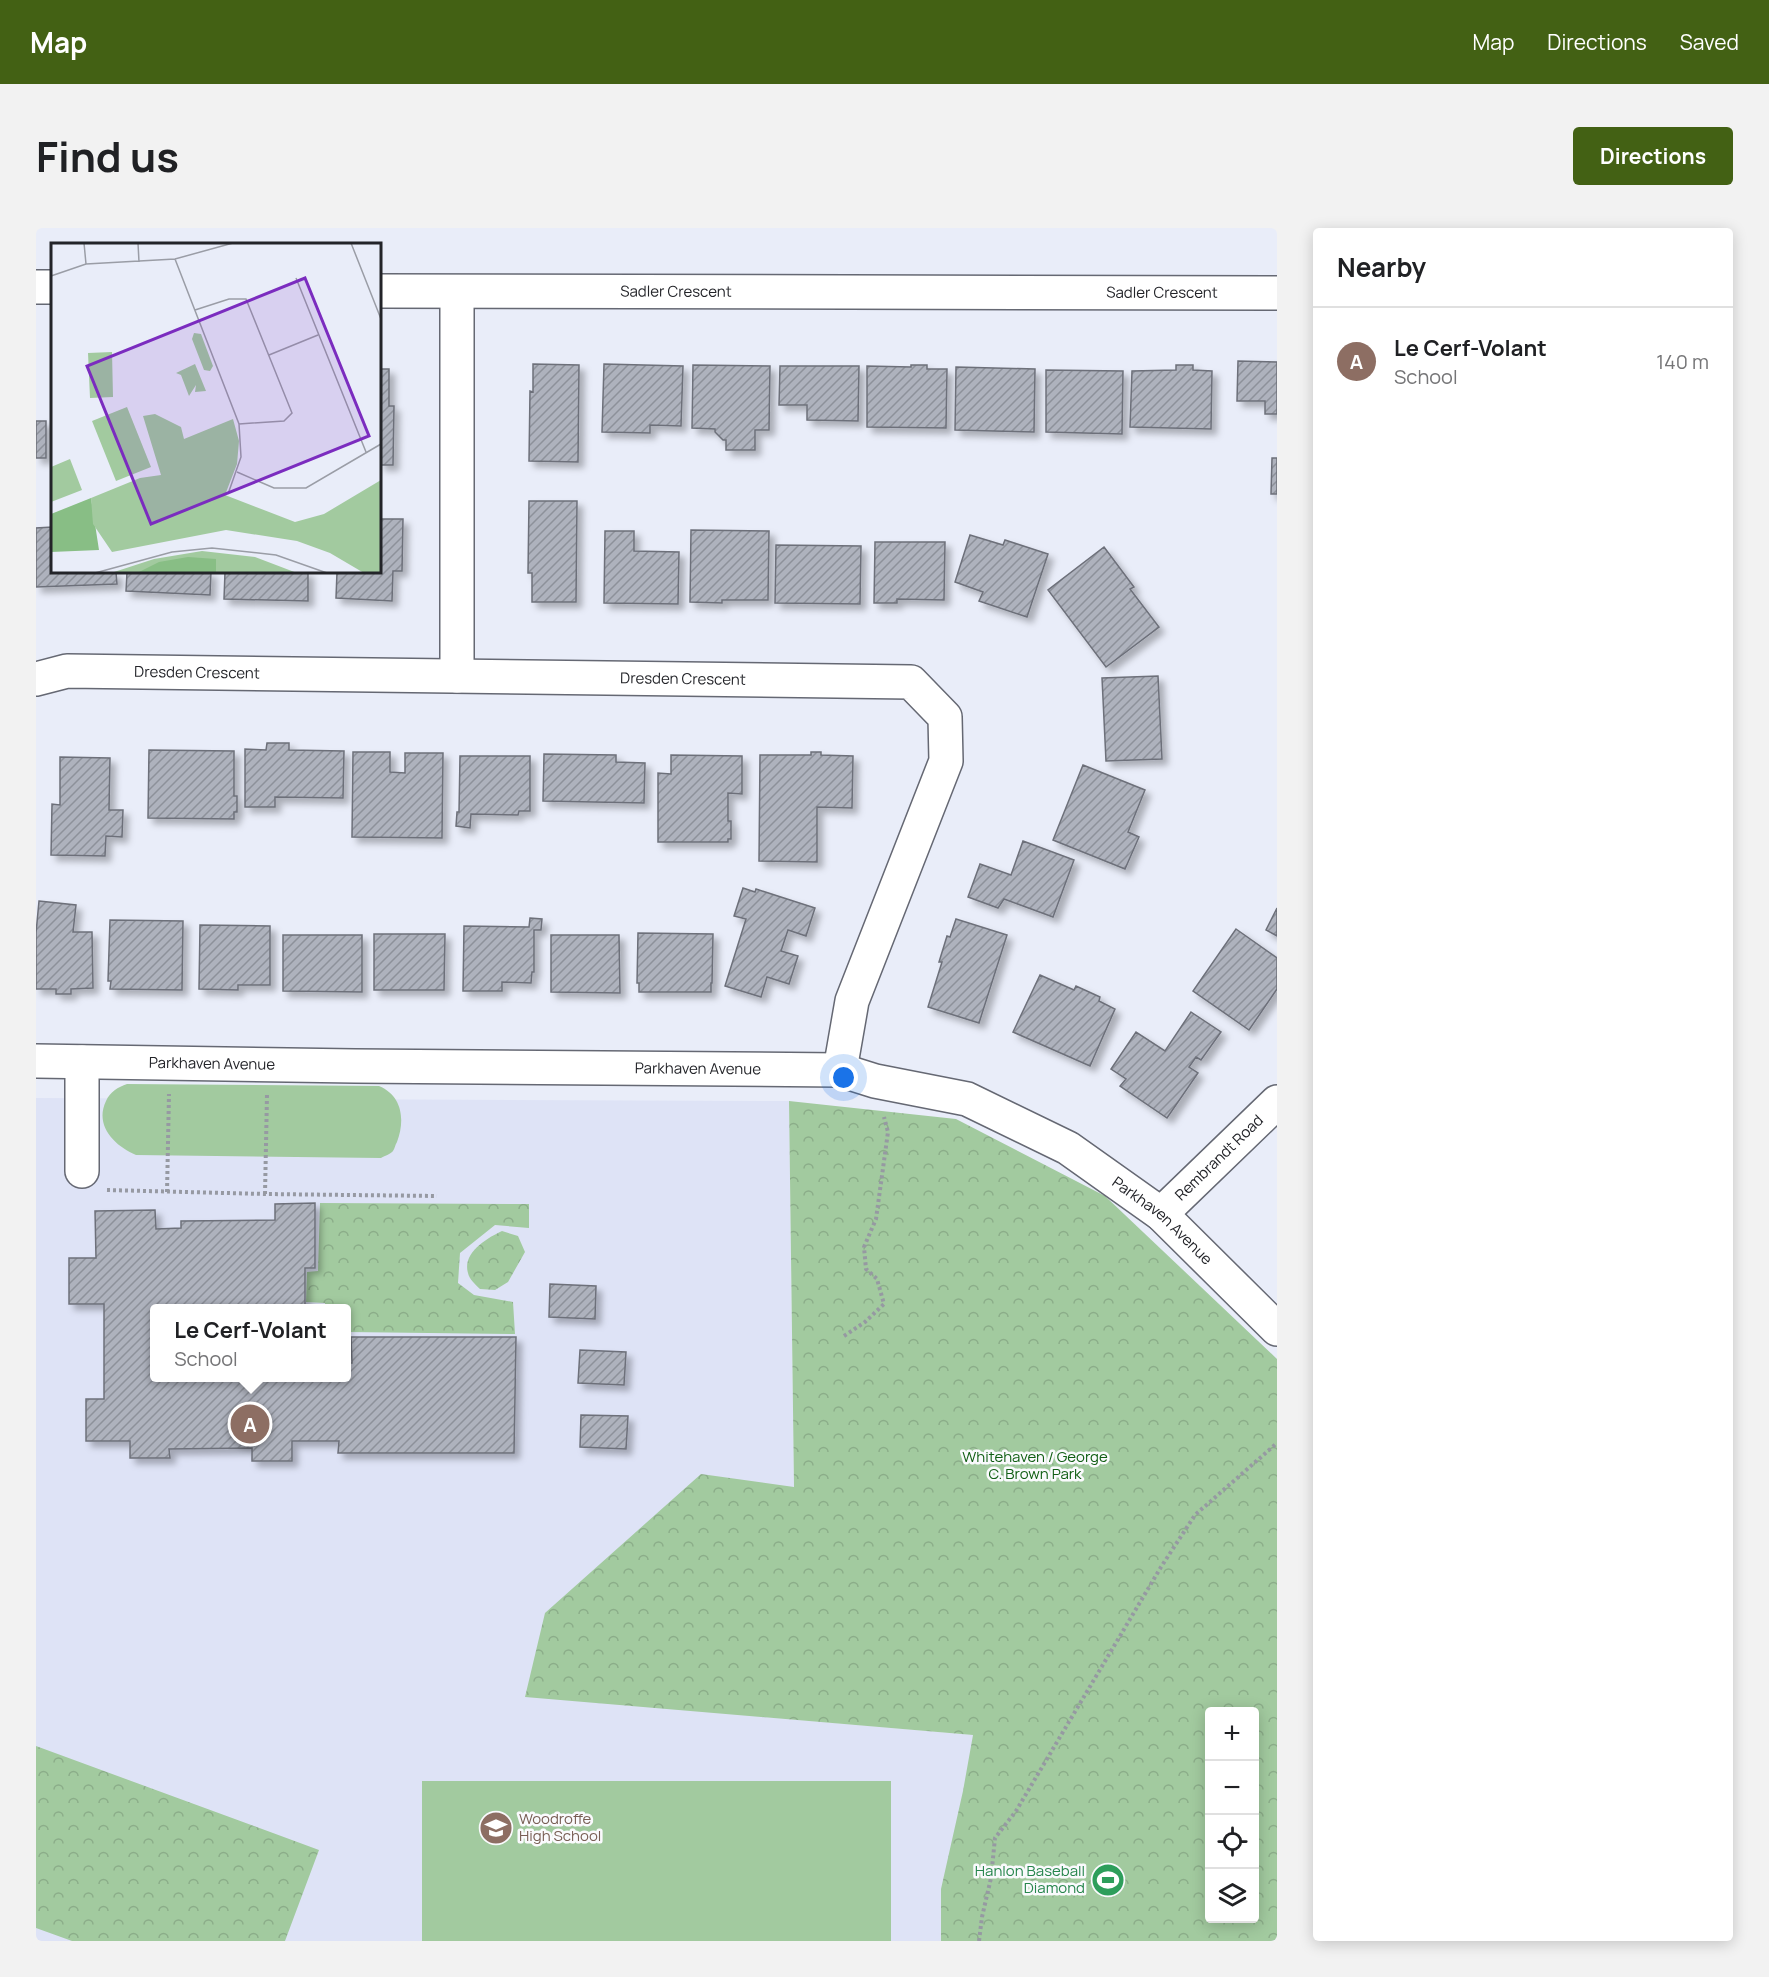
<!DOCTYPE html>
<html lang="en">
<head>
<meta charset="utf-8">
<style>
	:root { --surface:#fff; --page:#f2f2f2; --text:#202124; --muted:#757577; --line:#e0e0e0; --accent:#436114 }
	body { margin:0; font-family:Manrope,sans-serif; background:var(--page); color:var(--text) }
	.controls { position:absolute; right:18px; bottom:18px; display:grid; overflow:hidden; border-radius:6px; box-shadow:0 3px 15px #0003 }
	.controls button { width:54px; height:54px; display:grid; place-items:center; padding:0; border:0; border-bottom:2px solid var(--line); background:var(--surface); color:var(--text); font:30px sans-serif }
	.you { position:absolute; left:808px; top:850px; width:21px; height:21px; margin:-15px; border:4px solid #fff; border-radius:50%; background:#1a73e8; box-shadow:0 0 0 9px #1a73e833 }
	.badge { display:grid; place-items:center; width:39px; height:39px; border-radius:50%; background:var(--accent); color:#fff; font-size:20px; font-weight:700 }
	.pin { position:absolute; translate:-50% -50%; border:3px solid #fff; box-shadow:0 2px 6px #0006 }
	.popup { position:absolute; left:114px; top:1076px; width:201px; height:78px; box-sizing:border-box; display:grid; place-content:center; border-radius:6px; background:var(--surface); filter:drop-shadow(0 2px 4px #0005); font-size:20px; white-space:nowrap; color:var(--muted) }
	.popup b { font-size:22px; color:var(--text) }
	.popup::after { content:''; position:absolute; left:50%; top:100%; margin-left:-12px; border:12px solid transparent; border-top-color:var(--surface) }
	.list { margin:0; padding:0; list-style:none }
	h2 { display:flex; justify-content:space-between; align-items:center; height:78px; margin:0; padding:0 24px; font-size:26px }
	h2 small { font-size:20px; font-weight:400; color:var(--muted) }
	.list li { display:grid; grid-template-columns:39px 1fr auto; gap:18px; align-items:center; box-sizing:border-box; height:108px; padding:0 24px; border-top:2px solid var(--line) }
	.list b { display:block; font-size:22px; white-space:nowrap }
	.list p { margin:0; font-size:20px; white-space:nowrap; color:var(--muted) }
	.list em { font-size:20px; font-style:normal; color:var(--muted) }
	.icon { flex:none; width:33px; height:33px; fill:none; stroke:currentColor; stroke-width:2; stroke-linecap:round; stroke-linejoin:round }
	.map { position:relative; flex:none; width:1241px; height:1713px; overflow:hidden; border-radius:6px }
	header { display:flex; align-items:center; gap:36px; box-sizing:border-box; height:84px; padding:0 30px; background:var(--accent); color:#fff }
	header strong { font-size:28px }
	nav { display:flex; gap:33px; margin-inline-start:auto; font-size:21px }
	.intro { display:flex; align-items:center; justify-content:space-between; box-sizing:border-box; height:144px; padding:0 36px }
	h1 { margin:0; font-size:42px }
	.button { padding:15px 27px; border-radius:6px; background:var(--accent); color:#fff; font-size:21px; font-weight:700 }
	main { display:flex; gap:36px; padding:0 36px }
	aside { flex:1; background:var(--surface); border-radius:6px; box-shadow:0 3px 15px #0003 }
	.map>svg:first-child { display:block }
	.built { fill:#dee3f6; fill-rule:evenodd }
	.green { fill:#a2ca9f }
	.park { fill:url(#park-crowns); fill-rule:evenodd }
	.building { fill:url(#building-hatch); stroke:#6d707a; stroke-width:1.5; filter:url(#shadow) }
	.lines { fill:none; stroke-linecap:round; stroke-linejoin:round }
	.minor-casing { stroke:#656873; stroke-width:36 }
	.path { stroke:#9699a2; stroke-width:4; stroke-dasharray:3 3; stroke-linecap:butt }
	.minor { stroke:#fff; stroke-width:33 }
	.labels { text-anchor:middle; stroke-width:5; stroke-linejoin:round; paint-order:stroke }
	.street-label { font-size:15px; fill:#232429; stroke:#fafafd }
	.park-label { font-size:15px; fill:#105e13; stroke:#fafafd }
	.education-label { font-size:15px; fill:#785e54; stroke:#fafafd; text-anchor:start }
	.leisure-label { font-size:15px; fill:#27864d; stroke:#fafafd; text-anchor:end }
	.inset-road { fill:none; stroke:#9a9da6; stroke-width:1.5 }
	.view { fill:#7b2cbf; fill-opacity:0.15; stroke:#7b2cbf; stroke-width:3 }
	.inset-edge { fill:none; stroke:#232429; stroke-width:3 }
</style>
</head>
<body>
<header>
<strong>Map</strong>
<nav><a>Map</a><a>Directions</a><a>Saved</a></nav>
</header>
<div class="intro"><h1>Find us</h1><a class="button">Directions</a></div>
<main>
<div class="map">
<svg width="1241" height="1713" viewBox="0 0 1241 1713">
	<defs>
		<pattern id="park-crowns" width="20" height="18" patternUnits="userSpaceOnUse" patternTransform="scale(1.5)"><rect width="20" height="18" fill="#a2ca9f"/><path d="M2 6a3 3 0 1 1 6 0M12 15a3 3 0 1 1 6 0" fill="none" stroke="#8bad89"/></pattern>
		<pattern id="building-hatch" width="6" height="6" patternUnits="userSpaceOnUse" patternTransform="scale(1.5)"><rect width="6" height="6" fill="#aeb2bd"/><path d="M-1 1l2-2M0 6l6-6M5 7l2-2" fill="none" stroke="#8d919a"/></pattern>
		<filter id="shadow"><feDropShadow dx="5.5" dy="5.5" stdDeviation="3" flood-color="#0004"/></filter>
	</defs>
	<rect width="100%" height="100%" fill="#e9edf9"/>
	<path class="built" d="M0,870L753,873L758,1260L489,1468L937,1507L912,1713H0ZM118,1080H310V1150H118Z"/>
	<path class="green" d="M91,856L343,858C367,868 369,893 361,914C359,917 359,920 357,923C355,926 348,928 345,930L100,927C79,918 58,898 70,873C74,864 82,859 91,856Z
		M386,1553H855V1713H386Z"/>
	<path class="park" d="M753,873L920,891L1069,968L1241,1131V1713H905V1661L927,1563L937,1507L489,1469L509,1385L665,1246L758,1259ZM1174,1484H1218V1690H1174Z
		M284,975L493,976V1000L459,997L424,1025L422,1055L438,1067L477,1074L479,1106L311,1104L310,1132V1080H289V1075L270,1074L271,1044L282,1043Z
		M466,1003L482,1008L489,1024L472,1054L459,1062L444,1061C440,1057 433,1051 432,1045C426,1025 451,1010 466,1003Z
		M0,1518L283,1622L249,1713H36L0,1700Z"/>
	<path class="building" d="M1202,133L1241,134V186H1229V173H1201Z
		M497,136L543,137L542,234L493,233L494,163L497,164Z
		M568,136L647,138L645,198L614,197V205L566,204Z
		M657,137L734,138L733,202H719V222H690V212H687L679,204V201L656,200Z
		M875,137H891V141H911L910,200L831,199V138L875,139Z
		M1140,137H1157V142L1176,143L1175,201L1094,199L1096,143L1140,142Z
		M744,138H823L822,193L771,192V177H743Z
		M920,139L999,141L998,204L919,202Z
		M344,141H353V178H358L357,237H344Z
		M1010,142L1087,143L1086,206L1010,204Z
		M0,193H10V230H0Z
		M1236,230H1241V266H1235Z
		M493,273H541L540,374H496V345H492Z
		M344,291H367L366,343H357L356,373L300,370L301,344H344Z
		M16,299V344H80L81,356L0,359V300Z
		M655,302L733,303L732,372H686V375L654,374Z
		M569,303H598V323L643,324L642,376L568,375Z
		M934,307L967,317L969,312L1012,326L991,389L943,373L947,364L919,354Z
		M839,314H909L908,372L861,371V375H838Z
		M740,317L825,318L824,376L739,375Z
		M1068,319L1098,359L1094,361L1123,399L1070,439L1012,362Z
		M91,344H175L174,367L90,363Z
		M189,344H272V373L188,371Z
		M1122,448L1126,531L1070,533L1066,450Z
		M231,515H253V522L308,523L307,570L239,569V579H209V521L230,522Z
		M113,522L198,523V568H201V584H198V591L112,590Z
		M317,524H354V544L369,545V525H407L406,610L316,609Z
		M775,524H785V527L817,528L816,580L781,579V634L723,633L724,527H775Z
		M508,526L580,527V534L609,535L608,575L507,573Z
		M635,527L706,528V566L692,565V593H695V611H692V614H622V545L635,546Z
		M424,528H494V583H483L482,587L435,586L434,600L420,598L421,584H423Z
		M24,529L74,530L73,582H87L86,609L70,608L69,628L15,627L16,576L24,577Z
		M1047,537L1109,562L1092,604L1103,609L1089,641L1017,612Z
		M987,613L1038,632L1017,689L968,671L962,680L932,669L944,636L975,647Z
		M707,660L719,664L720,661L779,680L770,708L752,702L745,723L762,728L753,756L731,749L725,769L689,758L710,691L698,688Z
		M3,673L40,677L37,704H56L57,760L35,761V766H20V761H0V705Z
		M1241,680V708L1230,702Z
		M494,690L506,691L505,702H498V744H496L495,755L466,754V763H427L428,698L493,699Z
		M920,691L971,707L943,795L892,779L906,734H903L911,708L914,709Z
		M74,692L147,693L146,762L74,761L75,753H72Z
		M164,697L234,698V757H202V762L163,761Z
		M1200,701L1241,730V761L1213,802L1157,763Z
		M602,705L677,706L676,755H675V764H603V755H601Z
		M338,706H409L408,762H338Z
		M247,707H326V764L247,763Z
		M515,707H583L584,765L515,764Z
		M1004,747L1038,762L1040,758L1064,769L1063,773L1079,781L1054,838L977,804Z
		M1155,784L1185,804L1165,832L1160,829L1153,839L1162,845L1131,890L1084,858L1090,851L1075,841L1100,804L1129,823Z
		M279,975V1040H269V1080H286H118V1150H310V1135H316L315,1109H480L478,1225H302L303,1213H256V1233H216V1220L133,1221L134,1230H94V1213H50V1171H68V1076H33V1030H60L59,983L119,982L120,1001L145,1000V993L239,992V976Z
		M514,1056L560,1058L559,1091L513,1089Z
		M544,1122L590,1124L588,1157L542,1155Z
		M545,1187L592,1188L590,1221L544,1219Z"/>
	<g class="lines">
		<defs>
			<g id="minor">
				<path d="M0,59H16"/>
				<path id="s1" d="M344,63L1241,65"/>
				<path d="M421,448V64"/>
				<path id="s2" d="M0,451L31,443L875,454L909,489L910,533L816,773L804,842"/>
				<path id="s3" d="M0,833L319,838L804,842L839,853L931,871L1032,920L1125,986L1241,1101"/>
				<path d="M46,943V834"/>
				<path id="s4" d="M1125,986L1241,874"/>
			</g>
		</defs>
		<use href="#minor" class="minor-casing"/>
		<path class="path" d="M71,962L229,966L401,968
			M131,964L133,866
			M229,966L231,867
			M808,1108L829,1094L848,1076L841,1051L830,1041L828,1019L840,991L852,904L848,889
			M943,1713L946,1689L955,1650L959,1610L980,1583L1125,1339L1159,1287L1241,1215"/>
		<use href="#minor" class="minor"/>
	</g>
	<defs>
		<symbol id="school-disc" viewBox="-11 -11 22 22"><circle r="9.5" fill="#8d6e63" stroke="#fafafd"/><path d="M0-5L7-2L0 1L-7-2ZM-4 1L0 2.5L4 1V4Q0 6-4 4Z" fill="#fff"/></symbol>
		<symbol id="stadium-disc" viewBox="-11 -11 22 22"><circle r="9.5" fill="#2e9e5b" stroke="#fafafd"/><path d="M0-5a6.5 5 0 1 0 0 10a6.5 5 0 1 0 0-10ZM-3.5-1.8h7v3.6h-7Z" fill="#fff"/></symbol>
	</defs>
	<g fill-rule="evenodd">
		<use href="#school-disc" x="441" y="1581" width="38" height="38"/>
		<use href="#stadium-disc" x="1053" y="1633" width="38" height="38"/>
	</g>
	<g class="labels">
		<g class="street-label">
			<text dy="5" stroke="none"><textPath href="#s1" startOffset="296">Sadler Crescent</textPath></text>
			<text dy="5" stroke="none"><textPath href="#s1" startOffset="782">Sadler Crescent</textPath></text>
			<text dy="5" stroke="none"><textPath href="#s2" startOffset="162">Dresden Crescent</textPath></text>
			<text dy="5" stroke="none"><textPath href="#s2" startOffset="648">Dresden Crescent</textPath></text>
			<text dy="5" stroke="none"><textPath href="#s3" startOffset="176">Parkhaven Avenue</textPath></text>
			<text dy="5" stroke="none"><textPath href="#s3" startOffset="662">Parkhaven Avenue</textPath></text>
			<text dy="5" stroke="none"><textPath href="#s4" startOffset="81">Rembrandt Road</textPath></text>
			<text dy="5" stroke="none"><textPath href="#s3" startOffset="1166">Parkhaven Avenue</textPath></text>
		</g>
		<g class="park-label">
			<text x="999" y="1234">Whitehaven / George<tspan x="999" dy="17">C. Brown Park</tspan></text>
		</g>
		<g class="education-label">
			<text x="483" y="1596">Woodroffe<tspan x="483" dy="17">High School</tspan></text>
		</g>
		<g class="leisure-label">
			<text x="1049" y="1648">Hanlon Baseball<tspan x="1049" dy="17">Diamond</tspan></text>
		</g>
	</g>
	<g transform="translate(15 15)">
		<rect width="330" height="330" fill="#e9edf9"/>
		<path d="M143,90L150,91L162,123L159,128L153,127L141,96ZM76,164L100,224L65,238L41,178ZM19,216L31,247L0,259V224ZM151,308L204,314L246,330H60L103,316Z" fill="#a2ca9f"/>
		<path d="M40,255L48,307L0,309V271ZM137,314L165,316V330H86L108,319Z" fill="#88be85"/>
		<path d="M61,109L62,154L39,155L37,110ZM144,121L155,148L144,149L145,142L138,153L130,132L125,130ZM104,171L130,184L133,196L182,176L188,198L186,221L174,252L244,279L273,271L330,237V330H313L279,310L246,298L175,287L61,309L42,281L40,255L89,235L110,232L92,173Z" fill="#a2ca9f"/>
		<path class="inset-road" d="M33,0L35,21M87,0L88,19M300,0L330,76M124,16L188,181L190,214L177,251M0,33L35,21L124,16L182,0M245,35L315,209M144,67L178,56H195L241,170L233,178L188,181M218,112L267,92M186,229L223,245H255L330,201M44,330L121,309L161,305L225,312L276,330"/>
		<path class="view" d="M254,35L318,193L100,281L36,123Z"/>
		<rect width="330" height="330" class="inset-edge"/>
	</g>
</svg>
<div class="controls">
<button>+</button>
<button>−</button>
<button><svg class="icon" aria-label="locate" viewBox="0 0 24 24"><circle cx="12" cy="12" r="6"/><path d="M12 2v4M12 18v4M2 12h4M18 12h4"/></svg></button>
<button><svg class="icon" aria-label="layers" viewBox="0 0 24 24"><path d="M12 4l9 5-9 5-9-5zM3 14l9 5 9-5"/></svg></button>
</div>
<div class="you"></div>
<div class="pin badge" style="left:214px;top:1196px;background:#8d6e63">A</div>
<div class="popup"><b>Le Cerf-Volant</b>School</div>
</div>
<aside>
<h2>Nearby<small></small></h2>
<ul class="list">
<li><span class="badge" style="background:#8d6e63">A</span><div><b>Le Cerf-Volant</b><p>School</p></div><em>140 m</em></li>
</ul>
</aside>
</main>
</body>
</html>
